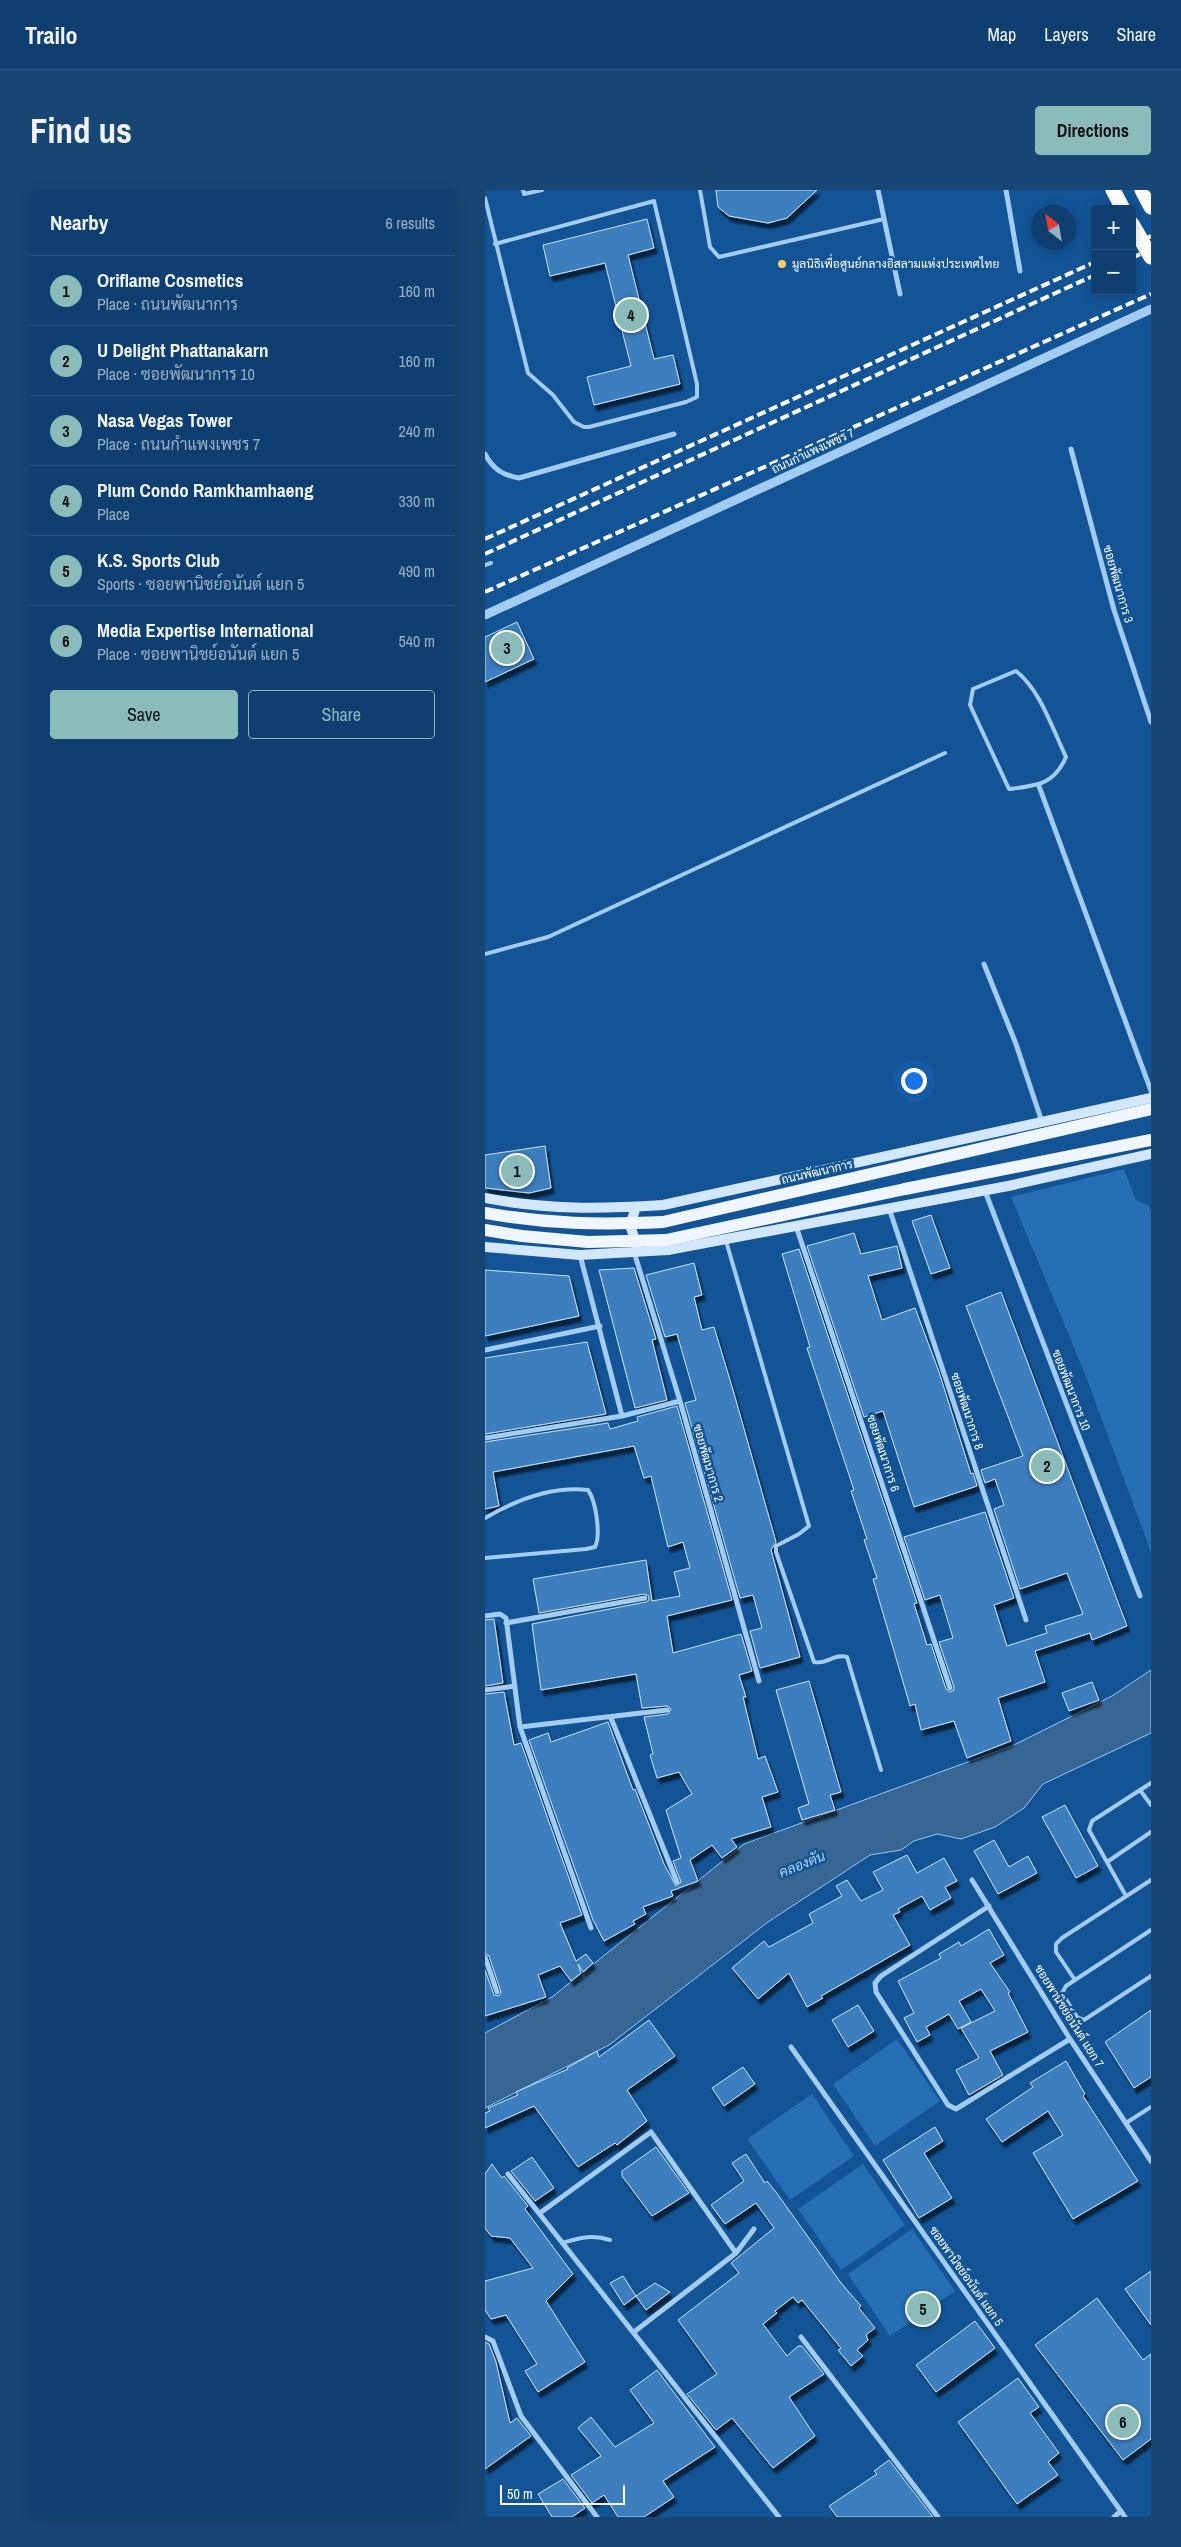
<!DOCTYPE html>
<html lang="en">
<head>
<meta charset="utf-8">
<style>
	:root { --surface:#0e3f70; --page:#174675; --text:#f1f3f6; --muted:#9bafc3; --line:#2e5883; --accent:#8bbbb9 }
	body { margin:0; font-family:"Archivo Narrow",Sarabun,sans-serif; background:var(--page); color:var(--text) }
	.controls { position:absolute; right:15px; top:15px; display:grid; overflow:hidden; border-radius:5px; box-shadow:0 2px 12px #0003 }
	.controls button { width:45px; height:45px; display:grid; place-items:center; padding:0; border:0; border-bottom:1px solid var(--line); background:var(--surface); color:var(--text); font:25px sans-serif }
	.compass { position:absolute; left:546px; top:15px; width:45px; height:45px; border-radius:50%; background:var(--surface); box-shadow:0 2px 12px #0003; rotate:329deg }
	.scale { position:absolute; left:15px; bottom:12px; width:125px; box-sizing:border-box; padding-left:5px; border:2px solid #fff; border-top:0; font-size:14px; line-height:18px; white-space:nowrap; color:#fff; -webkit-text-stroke:4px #135496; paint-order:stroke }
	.you { position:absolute; left:428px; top:890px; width:18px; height:18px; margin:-12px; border:4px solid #fff; border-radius:50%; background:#1a73e8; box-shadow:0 0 0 8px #1a73e833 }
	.badge { display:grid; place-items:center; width:32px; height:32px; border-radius:50%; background:var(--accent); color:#111; font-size:16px; font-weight:700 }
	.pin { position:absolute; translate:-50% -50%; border:2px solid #fff; box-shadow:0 1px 5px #0006 }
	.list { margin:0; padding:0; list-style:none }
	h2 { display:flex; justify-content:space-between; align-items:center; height:65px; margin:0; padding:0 20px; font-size:21px }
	h2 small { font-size:16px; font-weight:400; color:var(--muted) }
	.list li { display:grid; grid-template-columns:32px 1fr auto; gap:15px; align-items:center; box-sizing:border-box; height:70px; padding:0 20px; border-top:1px solid var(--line) }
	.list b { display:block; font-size:19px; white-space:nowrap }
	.list p { margin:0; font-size:16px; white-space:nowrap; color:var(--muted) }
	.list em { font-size:16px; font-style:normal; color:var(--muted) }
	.actions { display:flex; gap:10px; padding:15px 20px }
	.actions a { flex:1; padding:11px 0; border:1px solid var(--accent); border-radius:5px; text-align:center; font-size:18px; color:var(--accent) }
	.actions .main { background:var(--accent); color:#111 }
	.map { position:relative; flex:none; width:666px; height:2327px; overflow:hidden; border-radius:5px }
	header { display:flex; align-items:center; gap:30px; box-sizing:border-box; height:70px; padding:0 25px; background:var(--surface); border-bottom:1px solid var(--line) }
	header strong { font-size:24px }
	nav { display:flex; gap:28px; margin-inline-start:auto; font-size:18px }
	.intro { display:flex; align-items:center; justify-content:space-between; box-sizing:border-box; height:120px; padding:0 30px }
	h1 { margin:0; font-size:35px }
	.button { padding:12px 22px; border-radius:5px; background:var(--accent); color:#111; font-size:18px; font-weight:700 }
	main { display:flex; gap:30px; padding:0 30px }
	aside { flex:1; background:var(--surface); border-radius:5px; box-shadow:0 2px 12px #0003 }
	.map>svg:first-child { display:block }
	.green { fill:#266fb5 }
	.water { fill:#376695; stroke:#95c8f6 }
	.building { fill:#3c7ebe; stroke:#cbe5fd; filter:url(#shadow) }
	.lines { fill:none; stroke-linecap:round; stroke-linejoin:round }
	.service { stroke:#a3ccf3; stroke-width:4 }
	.minor { stroke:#a3ccf3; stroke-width:5 }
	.tertiary { stroke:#a3ccf3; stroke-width:9 }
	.secondary { stroke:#d2e7fc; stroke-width:10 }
	.primary { stroke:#eff6ff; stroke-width:12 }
	.motorway { stroke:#fff; stroke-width:15 }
	.rail { stroke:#fff; stroke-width:4; stroke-dasharray:9 4; stroke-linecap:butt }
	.primary-bridge { stroke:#eff6ff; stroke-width:12 }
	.poi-dot { fill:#ffca65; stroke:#135496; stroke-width:2 }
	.labels { text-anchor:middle; stroke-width:5; stroke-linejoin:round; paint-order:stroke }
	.poi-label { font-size:12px; fill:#fff; stroke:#135496; text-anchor:start }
	.street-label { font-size:12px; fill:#fff; stroke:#135496 }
	.water-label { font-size:14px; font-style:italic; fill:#b0d6f9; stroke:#135496 }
</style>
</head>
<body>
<header>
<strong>Trailo</strong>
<nav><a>Map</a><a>Layers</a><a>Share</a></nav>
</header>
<div class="intro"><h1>Find us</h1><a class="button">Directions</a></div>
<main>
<aside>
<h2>Nearby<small>6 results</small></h2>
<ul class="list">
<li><span class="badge">1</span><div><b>Oriflame Cosmetics</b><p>Place · ถนนพัฒนาการ</p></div><em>160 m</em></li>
<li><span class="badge">2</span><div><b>U Delight Phattanakarn</b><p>Place · ซอยพัฒนาการ 10</p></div><em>160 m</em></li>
<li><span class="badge">3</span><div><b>Nasa Vegas Tower</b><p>Place · ถนนกำแพงเพชร 7</p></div><em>240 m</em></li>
<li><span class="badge">4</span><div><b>Plum Condo Ramkhamhaeng</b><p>Place</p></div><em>330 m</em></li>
<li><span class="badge">5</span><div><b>K.S. Sports Club</b><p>Sports · ซอยพานิชย์อนันต์ แยก 5</p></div><em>490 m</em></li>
<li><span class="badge">6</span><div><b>Media Expertise International</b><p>Place · ซอยพานิชย์อนันต์ แยก 5</p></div><em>540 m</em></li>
</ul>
<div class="actions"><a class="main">Save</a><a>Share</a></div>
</aside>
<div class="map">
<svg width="666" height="2327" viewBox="0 0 666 2327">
	<defs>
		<filter id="shadow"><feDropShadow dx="3" dy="5.5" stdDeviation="1" flood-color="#0009"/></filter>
	</defs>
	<rect width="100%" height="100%" fill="#135496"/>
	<path class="green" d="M639,979L651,1010L664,1016L666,1021V1362L600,1184L526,1007Z
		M412,1849L455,1911L390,1956L348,1894Z
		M327,1904L369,1966L305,2010L262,1949Z
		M378,1974L420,2035L356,2080L313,2019Z
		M427,2039L470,2101L405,2146L363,2084Z"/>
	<path class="water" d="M666,1480V1543L558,1594L539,1618L510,1637L476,1649L452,1644L429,1651L416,1660L385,1665L283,1732L124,1855L0,1918V1843L67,1807L259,1654L529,1555L627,1506Z"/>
	<path class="building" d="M231,0H332L302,28L283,33L244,26L233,17Z
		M162,29L169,58L143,65L169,169L188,165L195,194L109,215L102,187L146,176L120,73L65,86L58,55Z
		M32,432L49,469L0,492V447Z
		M60,956L66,998L44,1003L0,998V965Z
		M446,1025L465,1078L446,1084L427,1031Z
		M369,1043L376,1064L412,1056L417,1078L383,1086L397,1130L430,1118L454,1182L486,1284L488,1283L492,1296L429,1317L398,1221L379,1227L322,1056Z
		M314,1059L432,1413L429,1414L430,1417L442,1455L446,1454L461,1499L465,1502L469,1500V1497L454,1452L468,1448L455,1405L440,1410L419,1347L500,1322L529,1408L509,1415L522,1456L562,1443L560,1436L598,1424L582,1383L535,1399L509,1319L519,1315L510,1289L500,1293L496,1280L538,1266L481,1116L516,1102L642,1436L607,1450L605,1443L550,1461L560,1492L513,1508L526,1551L482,1568L469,1531L436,1540L430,1514L425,1516L388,1389L392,1388L379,1350L382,1349L366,1301L369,1300L322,1158L325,1157L297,1064Z
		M209,1073L217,1105L209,1107L217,1140L229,1137L248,1200L291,1352L286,1360L315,1467L275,1478L265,1441L277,1438L268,1405L255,1408L200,1213L211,1210L192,1144L180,1147L161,1085Z
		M149,1078L171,1149L167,1150L182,1210L150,1218L114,1080Z
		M0,1080L84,1086L94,1126L0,1146Z
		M102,1152L121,1224L0,1244V1168Z
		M192,1216L247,1410L182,1426L188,1463L256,1444L267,1481L254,1485L261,1507H258L273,1569L280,1566L293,1602L277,1607L286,1637L246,1649L252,1657L237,1668L227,1655L205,1670L213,1691L186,1701L188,1706L158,1717L161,1724L148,1731L150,1734L119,1751L108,1730L44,1550L63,1543L66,1552L123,1532L148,1600L150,1599L179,1674L191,1696L196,1692L188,1671L196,1668L181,1620L207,1604L194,1582L172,1588L165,1565L168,1564L159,1527L183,1524L186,1519L182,1516L157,1518L151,1484L56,1500L47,1434L161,1412L164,1410V1406L159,1404L54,1423L48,1389L161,1370L167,1411L195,1406L189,1382L205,1378L198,1352L183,1357L166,1286L159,1288L149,1256L8,1282L14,1316L0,1319V1252L123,1233L125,1239L153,1231L152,1227Z
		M9,1429L18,1493L0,1496V1430Z
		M324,1491L356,1602L345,1605L350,1620L317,1630L313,1618L324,1614L291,1500Z
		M607,1492L614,1510L584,1521L577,1503Z
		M19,1502L29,1555L36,1553L97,1725L75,1733L91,1771L101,1764L108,1773L98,1782L93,1774L96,1783L86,1791L75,1776L53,1785L61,1807L0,1826V1780L9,1805L14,1806L16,1802L4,1766L0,1763V1504Z
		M580,1615L613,1676L591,1688L557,1627Z
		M509,1650L524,1677L543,1666L552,1683L513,1704L489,1661Z
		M422,1665L432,1683L459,1668L472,1691L460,1697L466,1708L445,1720L437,1706L413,1719L415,1722L408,1725L425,1755L336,1806L338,1808L322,1817L304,1783L273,1809L247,1778L279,1751L284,1757L328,1733L324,1724L357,1706L351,1696L362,1690L376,1711L398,1700L388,1682Z
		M504,1739L519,1765L505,1773L525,1802L523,1803L543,1842L505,1861L518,1885L484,1905L471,1880L494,1868L476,1838L510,1821L496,1799L474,1811L486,1832L473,1839L464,1824L441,1837L445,1845L432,1852L419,1828L429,1823L413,1791L456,1768L454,1764L474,1752L476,1756Z
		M373,1815L389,1841L363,1857L347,1830Z
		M666,1820V1887L649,1898L620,1852Z
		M164,1830L190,1866L142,1900L162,1931L132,1955L130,1953L93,1977L49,1916L0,1938V1923L5,1921L3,1918L33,1905L31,1902L83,1879L82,1878L112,1861L114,1867Z
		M581,1871L600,1904L598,1906L653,1991L588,2029L548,1963L578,1945L563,1921L517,1952L501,1929L548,1897L545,1893Z
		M258,1877L270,1894L239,1916L227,1898Z
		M450,1937L458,1951L439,1963L467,2008L434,2028L398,1970Z
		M171,1957L204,2003L167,2026L137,1986V1981Z
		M261,1964L280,1993L282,1991L291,2002L356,2093L376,2116L374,2118L390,2138L381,2145L383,2150L372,2160L378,2166L366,2176L353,2160L356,2158L317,2110L313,2113L308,2107L290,2121L292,2123L278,2134L302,2166L313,2156H317L339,2184L304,2207L330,2246L288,2278L247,2228L231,2240L202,2204L232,2184L193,2130L254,2083L246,2073L289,2038L271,2013L240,2034L226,2015L259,1991L247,1973Z
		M47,1967L69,1998L50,2011L26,1981Z
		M7,1974L17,1988L19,1986L43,2016L40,2019L88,2084L61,2111L100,2172L53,2202L40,2181L52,2174L21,2125L6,2129L0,2120V2091L48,2078L25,2048L6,2046L0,2038V1984Z
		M666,2081V2135L640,2099Z
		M138,2086L151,2106L139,2115L125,2093Z
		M170,2093L185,2102L161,2120L151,2106Z
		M612,2108L658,2170L666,2164V2249L638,2270L550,2155Z
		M490,2131L510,2158L451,2202L431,2175Z
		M0,2152L4,2154L11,2172L25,2233L32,2228L46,2246L0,2279Z
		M172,2180L230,2257L178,2291L189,2307L159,2327H133L119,2305L107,2313L86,2285L116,2266L93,2238L106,2227L130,2257L169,2233L145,2200Z
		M533,2188L554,2217L545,2223L574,2263L563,2272L573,2285L532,2314L473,2232Z
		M404,2270L448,2327H352L344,2316L392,2284L389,2281Z
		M78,2289L100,2318L87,2327H67L53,2304Z"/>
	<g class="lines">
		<path class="service" d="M38,0L39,4L57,0
			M215,0L225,57L234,67L399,29
			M0,8L43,183L68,205L89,232L99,237H104L201,212L212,207V194L169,11L10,54
			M0,375L6,373
			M531,481C556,501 567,538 581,567C569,595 551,596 524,599L485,515L488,499Z
			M0,764L63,747L460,563
			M241,1051L324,1336L314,1344L291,1356V1362L329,1472C341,1475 350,1463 362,1467L396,1580
			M0,1328C31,1310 67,1296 103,1300C111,1311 116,1345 110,1357L101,1359L0,1368
			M655,1600L666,1615
			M622,1672L666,1642
			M666,1690L577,1748L571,1754V1762L590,1790L666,1740
			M641,1706L604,1640L607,1631L666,1593
			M590,1790L581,1796L577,1803L592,1827L599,1830L666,1786
			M641,1933L666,1917
			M77,2053C95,2048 107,2044 125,2050"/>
		<path class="minor" d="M393,0L415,104
			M521,0L535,81
			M586,259L629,420L666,532
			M0,264C8,279 17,285 34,288L189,244
			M554,596L666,901
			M499,774L531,854L557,932
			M500,1001L655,1406
			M404,1018L541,1430
			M311,1036L465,1498
			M149,1062L195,1211L274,1491
			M95,1065L137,1226
			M0,1160L115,1136
			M0,1248L137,1226L195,1211
			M0,1426L15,1424L21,1428L35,1537L106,1738
			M21,1433L160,1408
			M0,1500L30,1496
			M126,1528L192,1692
			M35,1537L182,1520
			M487,1690L585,1849L666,1971
			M504,1716L396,1786L390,1793L391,1802L463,1915L471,1919L585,1849
			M0,1767L12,1802
			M306,1857L640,2327
			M23,1984L294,2327
			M55,2023L166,1942L251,2063
			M149,2142L251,2063L269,2039
			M0,2147L8,2151L36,2226L112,2327
			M316,2147L453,2327
			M629,2327L636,2321"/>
		<path class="tertiary" d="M0,425L666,119"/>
		<path class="secondary" d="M0,1008C64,1020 114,1019 178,1015L666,908
			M151,1017L145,1035L152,1056
			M0,1057L95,1065L183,1060L523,996L666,964"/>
		<path class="primary" d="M420,999L666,950"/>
		<path class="motorway" d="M628,0L638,19
			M657,0L666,17
			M647,34L666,67"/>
		<path class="rail" d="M647,55L666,46
			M647,68L666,59
			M0,349L610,72
			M0,364L610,85
			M0,402L666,104"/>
		<path class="primary-bridge" d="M0,1023C62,1034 115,1035 178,1032L666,919
			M0,1040L37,1046L103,1052L181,1050L420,999"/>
	</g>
	<circle class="poi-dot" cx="297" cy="74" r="5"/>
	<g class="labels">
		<g class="poi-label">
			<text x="307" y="78">มูลนิธิเพื่อศูนย์กลางอิสลามแห่งประเทศไทย</text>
		</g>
		<g class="street-label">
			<text transform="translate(328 261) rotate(-25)" y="4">ถนนกำแพงเพชร 7</text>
			<text transform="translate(633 394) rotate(74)" y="4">ซอยพัฒนาการ 3</text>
			<text transform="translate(332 982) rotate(-13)" y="4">ถนนพัฒนาการ</text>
			<text transform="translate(586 1200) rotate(69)" y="4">ซอยพัฒนาการ 10</text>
			<text transform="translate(482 1221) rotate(72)" y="4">ซอยพัฒนาการ 8</text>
			<text transform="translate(398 1263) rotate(72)" y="4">ซอยพัฒนาการ 6</text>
			<text transform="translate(223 1273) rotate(74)" y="4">ซอยพัฒนาการ 2</text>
			<text transform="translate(584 1826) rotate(58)" y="4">ซอยพานิชย์อนันต์ แยก 7</text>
			<text transform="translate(481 2086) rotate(55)" y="4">ซอยพานิชย์อนันต์ แยก 5</text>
		</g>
		<g class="water-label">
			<text transform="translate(317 1674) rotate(-22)" y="5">คลองตัน</text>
		</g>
	</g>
</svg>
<div class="controls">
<button>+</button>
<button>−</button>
</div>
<svg class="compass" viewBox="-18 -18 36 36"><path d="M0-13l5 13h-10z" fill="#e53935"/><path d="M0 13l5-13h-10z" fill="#9bafc3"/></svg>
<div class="scale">50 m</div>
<div class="you"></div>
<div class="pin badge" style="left:32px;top:981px">1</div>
<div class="pin badge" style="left:562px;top:1276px">2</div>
<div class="pin badge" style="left:22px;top:458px">3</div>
<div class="pin badge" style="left:146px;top:125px">4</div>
<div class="pin badge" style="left:438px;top:2119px">5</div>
<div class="pin badge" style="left:638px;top:2232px">6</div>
</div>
</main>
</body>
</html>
